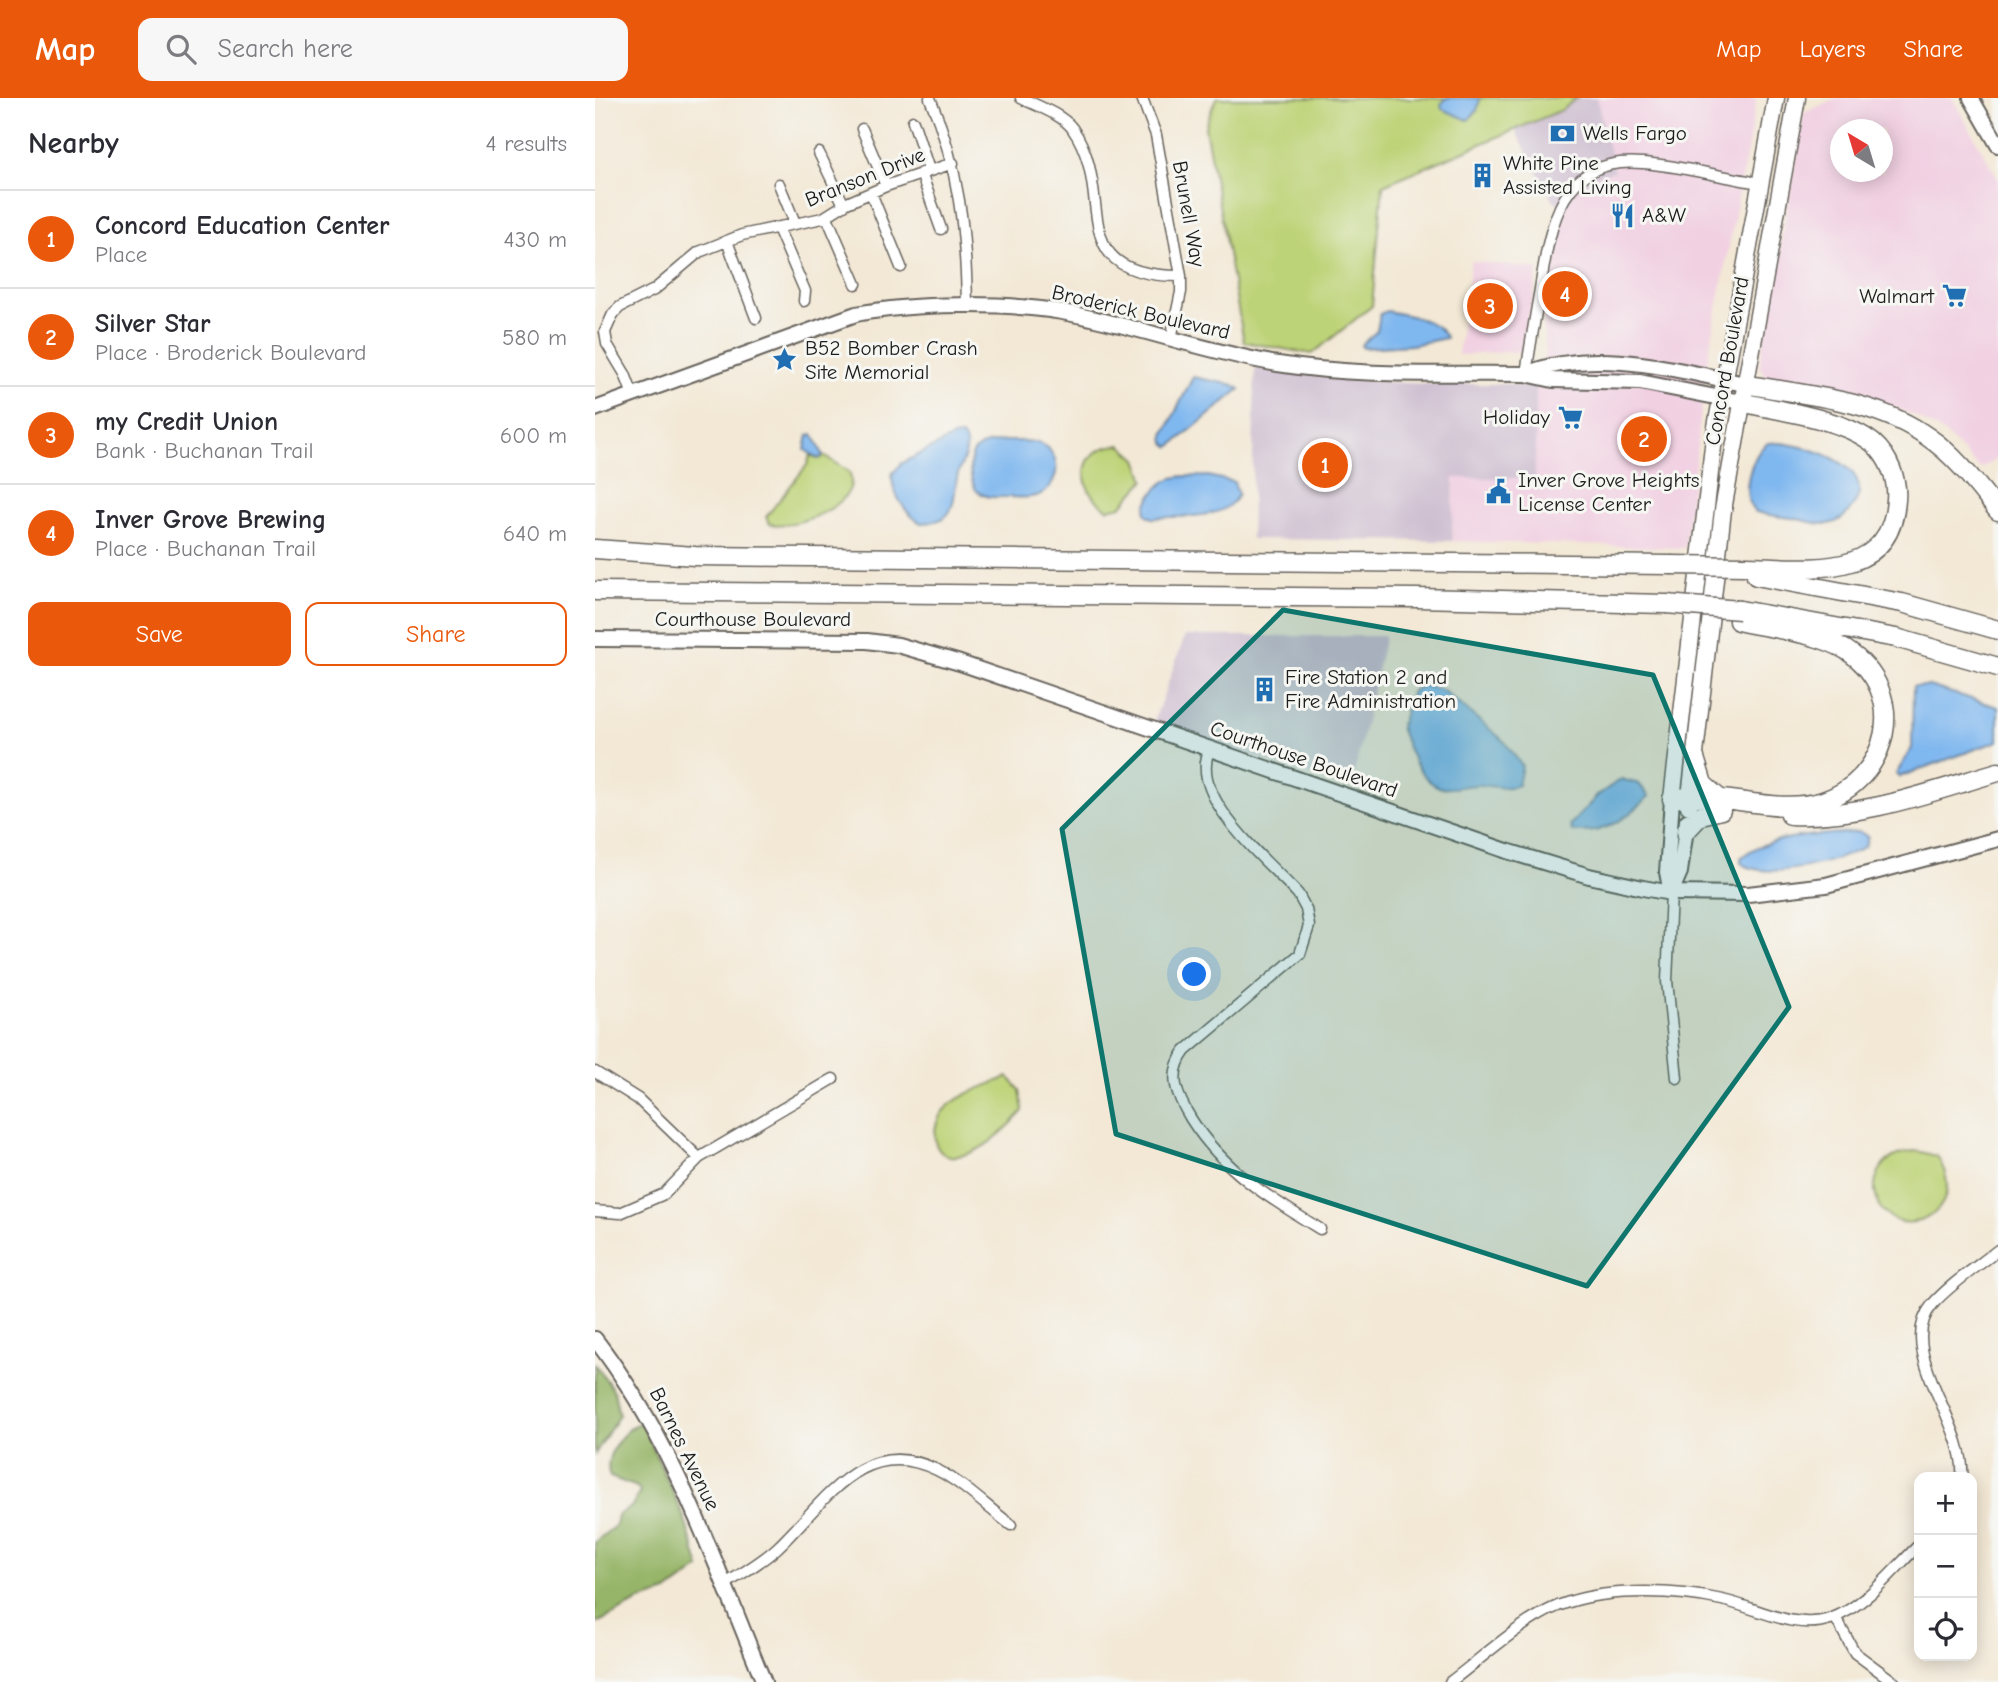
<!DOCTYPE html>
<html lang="en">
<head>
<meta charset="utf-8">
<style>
	:root { --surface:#fff; --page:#f7f7f7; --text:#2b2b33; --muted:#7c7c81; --line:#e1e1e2; --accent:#ea580c }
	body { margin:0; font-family:"Comic Neue",sans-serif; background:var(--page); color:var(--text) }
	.controls { position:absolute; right:21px; bottom:21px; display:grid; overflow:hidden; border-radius:14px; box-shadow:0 4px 18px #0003 }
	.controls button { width:63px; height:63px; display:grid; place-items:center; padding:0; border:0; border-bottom:2px solid var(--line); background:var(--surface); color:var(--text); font:35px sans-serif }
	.compass { position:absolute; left:1235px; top:21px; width:63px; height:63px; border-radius:50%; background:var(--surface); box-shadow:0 4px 18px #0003; rotate:322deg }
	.you { position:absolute; left:600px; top:877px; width:24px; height:24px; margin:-18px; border:5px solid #fff; border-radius:50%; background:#1a73e8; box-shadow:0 0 0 10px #1a73e833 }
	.badge { display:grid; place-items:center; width:46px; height:46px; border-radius:50%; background:var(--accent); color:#fff; font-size:23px; font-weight:700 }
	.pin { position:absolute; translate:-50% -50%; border:4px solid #fff; box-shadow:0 2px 7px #0006 }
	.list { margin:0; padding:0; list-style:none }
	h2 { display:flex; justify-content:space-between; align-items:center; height:91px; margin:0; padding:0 28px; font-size:30px }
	h2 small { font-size:23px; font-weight:400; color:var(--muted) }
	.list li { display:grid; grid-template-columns:46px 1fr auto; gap:21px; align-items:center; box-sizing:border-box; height:98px; padding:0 28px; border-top:2px solid var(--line) }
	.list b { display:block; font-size:26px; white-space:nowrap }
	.list p { margin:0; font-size:23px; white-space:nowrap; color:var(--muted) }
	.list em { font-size:23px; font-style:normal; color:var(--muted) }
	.actions { display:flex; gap:14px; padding:21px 28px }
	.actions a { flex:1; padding:16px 0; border:2px solid var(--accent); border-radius:14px; text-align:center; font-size:24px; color:var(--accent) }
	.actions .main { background:var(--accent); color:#fff }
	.icon { flex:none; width:38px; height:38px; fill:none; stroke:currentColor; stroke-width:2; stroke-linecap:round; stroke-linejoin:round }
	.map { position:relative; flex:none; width:1403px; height:1584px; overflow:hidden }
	header { display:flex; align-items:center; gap:42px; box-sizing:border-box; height:98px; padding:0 35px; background:var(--accent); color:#fff }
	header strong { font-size:33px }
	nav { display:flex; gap:38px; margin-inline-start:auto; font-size:24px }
	.search { width:490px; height:63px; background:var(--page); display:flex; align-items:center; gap:18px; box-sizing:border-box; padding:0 24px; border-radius:14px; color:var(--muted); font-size:26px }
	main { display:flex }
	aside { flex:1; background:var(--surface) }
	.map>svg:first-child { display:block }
	.built { fill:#f1d0e2; fill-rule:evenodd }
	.industrial { fill:#cebed0 }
	.green { fill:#bdd377; stroke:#6c784a; stroke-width:2 }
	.forest { fill:#96b568; stroke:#596842; stroke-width:2 }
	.water { fill:#7fb7ef; stroke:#4e6a86; stroke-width:2 }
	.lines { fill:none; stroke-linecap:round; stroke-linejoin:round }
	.street-casing { stroke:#67635d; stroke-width:13 }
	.secondary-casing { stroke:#67635d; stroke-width:18 }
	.primary-casing { stroke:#67635d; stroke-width:19 }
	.highway-casing { stroke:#67635d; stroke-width:21 }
	.street { stroke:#fff; stroke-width:10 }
	.secondary { stroke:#fff; stroke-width:14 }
	.primary { stroke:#fff; stroke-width:16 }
	.highway { stroke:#fff; stroke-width:18 }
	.highway-bridge-casing { stroke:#67635d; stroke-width:21; stroke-linecap:butt }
	.highway-bridge { stroke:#fff; stroke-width:18 }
	.marked { fill:#0f766e; fill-opacity:0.2; stroke:#0f766e; stroke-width:5; stroke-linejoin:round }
	.labels { text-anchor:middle; stroke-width:6; stroke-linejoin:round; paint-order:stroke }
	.poi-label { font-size:21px; fill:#1c1c1c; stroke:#f6f6f2; text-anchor:start }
	.street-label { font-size:21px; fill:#1c1c1c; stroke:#f6f6f2 }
</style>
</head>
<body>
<header>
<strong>Map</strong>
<div class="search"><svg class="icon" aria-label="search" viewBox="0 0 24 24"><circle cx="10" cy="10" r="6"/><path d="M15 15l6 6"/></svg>Search here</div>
<nav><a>Map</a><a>Layers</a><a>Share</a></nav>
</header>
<main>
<aside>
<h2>Nearby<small>4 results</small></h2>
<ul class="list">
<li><span class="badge">1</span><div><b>Concord Education Center</b><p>Place</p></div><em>430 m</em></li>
<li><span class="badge">2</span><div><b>Silver Star</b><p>Place · Broderick Boulevard</p></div><em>580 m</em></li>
<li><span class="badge">3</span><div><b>my Credit Union</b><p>Bank · Buchanan Trail</p></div><em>600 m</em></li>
<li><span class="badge">4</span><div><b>Inver Grove Brewing</b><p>Place · Buchanan Trail</p></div><em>640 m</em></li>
</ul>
<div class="actions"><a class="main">Save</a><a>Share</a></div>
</aside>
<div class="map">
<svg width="1403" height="1584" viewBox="0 0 1403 1584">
	<rect width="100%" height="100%" fill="#f6f6f2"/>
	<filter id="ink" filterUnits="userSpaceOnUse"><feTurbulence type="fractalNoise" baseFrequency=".0143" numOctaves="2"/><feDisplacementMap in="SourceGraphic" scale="14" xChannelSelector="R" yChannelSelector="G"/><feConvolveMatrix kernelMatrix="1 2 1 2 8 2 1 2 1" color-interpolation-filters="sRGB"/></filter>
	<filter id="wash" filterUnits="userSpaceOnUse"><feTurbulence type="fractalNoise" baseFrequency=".00686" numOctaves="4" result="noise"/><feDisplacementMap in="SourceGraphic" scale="28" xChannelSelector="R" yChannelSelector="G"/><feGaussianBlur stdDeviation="1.57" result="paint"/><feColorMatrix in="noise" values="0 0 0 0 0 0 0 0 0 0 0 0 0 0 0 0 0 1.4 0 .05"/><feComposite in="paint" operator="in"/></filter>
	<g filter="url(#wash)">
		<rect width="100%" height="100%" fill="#f3e8d5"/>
		<path class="built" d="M1002,0H1162L1112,264L1090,450L857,443L859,380L940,379V292L951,253L948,229L964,117L981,93L1003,78L1018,73Z
			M1242,0H1357L1403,80V360L1385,371L1350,336L1320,318L1282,302L1173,280L1164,269L1209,15ZM1246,32H1288V74H1246Z
			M876,163L943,171L929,253L863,257Z"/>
		<path class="industrial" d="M982,0H1002L1019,73L1003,78L981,93L970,108L958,103L920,32L967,12Z
			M660,270L754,282L833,286H941L940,380H859L857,443L656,441Z
			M590,538H790L756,690L558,626Z"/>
		<path class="green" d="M621,0H982L967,12L788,87L777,208L717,256L649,244L610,29Z
			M526,347L542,361L550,382L526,408L513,411C479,391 482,348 526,347Z
			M228,357L254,374C269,407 199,431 175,426L171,419L212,367L215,358L227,360Z
			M413,979L425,992L428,1013C412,1031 387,1056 362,1058C333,1061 336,1025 350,1011C366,995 392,988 413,979Z
			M1322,1053L1342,1058C1380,1118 1297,1148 1282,1102C1279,1093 1279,1084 1283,1076C1290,1059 1305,1054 1322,1053Z"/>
		<path class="forest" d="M0,1266L19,1293L24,1317L0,1356Z
			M46,1324L89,1419L105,1470L72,1494L44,1503L0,1526V1444L21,1427L23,1417L36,1409L45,1394L42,1389L15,1379C7,1358 28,1332 46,1324Z"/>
		<path class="water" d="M852,0H885L882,13L873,22L847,11L846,6Z
			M792,213C809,216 845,222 851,240L817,247L768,250L766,247L782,233L785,216Z
			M598,279L639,287L645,291L575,349L570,345L569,337Z
			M218,336L228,357L224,361L210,352L213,337Z
			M367,338C378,351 365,365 362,380C357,406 362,424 326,425C311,417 296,394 297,376L307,365L358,339Z
			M411,343C422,343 434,342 444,345C468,355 466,387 444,397C434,401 422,399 412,399C399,399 391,401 381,392C375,381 371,359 383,350C390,345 403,344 411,343Z
			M1173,345C1203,343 1291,367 1256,411C1251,418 1244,424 1234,426C1223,427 1208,422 1197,420C1184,418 1171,418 1159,413C1144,398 1156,355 1173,345Z
			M613,378L639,384L643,396C632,424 581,417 557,420L551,416C549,401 568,380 583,379C593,377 603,379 613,378Z
			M828,587L847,592L909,643L927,668L923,687C910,692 899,688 885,687C873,686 859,692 847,690C824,684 812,648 805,629L817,593Z
			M1318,588H1334L1403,609V643L1304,679L1301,676L1317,650Z
			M1026,681L1044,686L1054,698C1034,719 1007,739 977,733L975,727L1003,697Z
			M1265,734L1273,739L1270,748C1248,764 1168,784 1146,765V760C1171,736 1232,737 1265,734Z"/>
	</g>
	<g filter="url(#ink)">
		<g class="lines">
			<defs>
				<path id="street" d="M335,0C364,69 371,135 372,209
					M426,0C442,8 466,16 477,30C524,96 464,178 586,178
					M547,0L561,37L586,178V194L576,241
					M318,23L334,72
					M267,31L291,88
					M224,55L249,107
					M326,75L346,131
					M184,86L200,125
					M276,95L306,169
					M232,119L261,186
					M183,130L210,193L209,203
					M132,143L161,220
					M931,276C935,248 940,220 945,191C955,128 965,57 1048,65C1087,68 1126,79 1165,85
					M38,297L30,276L12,246L10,234L18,216L25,209L59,192L104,154L147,137L228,120L252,105L291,88L358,65
					M615,651C591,698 674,764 703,796L711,811L714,828L705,856L590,953C572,977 582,998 596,1021C629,1073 674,1100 725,1131
					M1076,795L1072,883L1082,980
					M0,974L43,1001L104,1060
					M0,1113L25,1115L69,1096L104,1060L238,981
					M1367,1379C1372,1325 1299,1253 1337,1207C1355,1186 1382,1169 1403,1152
					M129,1487C147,1475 167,1464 182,1450C228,1407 267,1335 342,1372C368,1385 392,1409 416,1427
					M1240,1519L1260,1555L1299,1584
					M855,1584C889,1559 933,1516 974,1504C1018,1490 1082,1492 1127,1502C1161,1509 1199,1533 1235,1521C1270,1509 1298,1472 1324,1447"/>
				<path id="secondary" d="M1376,0L1403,47
					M931,276C1000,248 1080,272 1150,286
					M0,311L261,216C319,205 409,204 467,214C540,227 610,254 683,266C764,279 849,275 931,276L958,282L1045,284L1146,304
					M0,541L272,543L303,547L365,565L912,753L994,778L1048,790L1076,795L1153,796L1231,787L1403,741
					M1076,795L1072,774L1077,701
					M1076,795L1085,774L1092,723
					M0,1241C79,1343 120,1466 169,1584"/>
				<path id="primary" d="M1077,701L1119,340L1181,0
					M1094,708L1128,412L1202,0"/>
				<path id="highway" d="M1150,286C1211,298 1281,301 1333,339C1361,358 1382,387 1403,413
					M1146,304C1184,313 1247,320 1278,345C1294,359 1303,382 1301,402C1296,485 1209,469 1151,468
					M0,451L100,458L1076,467
					M1161,478L1307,505L1403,532
					M0,493L822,500L1071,506
					M1145,512L1301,540L1403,569
					M1100,660L1108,686L1126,702
					M1077,701C1125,692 1177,717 1225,704C1295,683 1316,594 1251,552C1221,534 1177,531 1143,523
					M1195,717C1268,720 1335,694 1403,674
					M1091,733L1106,717L1126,712"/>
			</defs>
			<use href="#street" class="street-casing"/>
			<use href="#secondary" class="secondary-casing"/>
			<use href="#primary" class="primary-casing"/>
			<use href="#highway" class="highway-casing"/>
			<use href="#street" class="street"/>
			<use href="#secondary" class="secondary"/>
			<use href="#primary" class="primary"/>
			<use href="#highway" class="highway"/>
			<defs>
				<path id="highway-bridge" d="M1076,467L1151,468
					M1071,506L1145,512"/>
			</defs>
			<use href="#highway-bridge" class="highway-bridge-casing"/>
			<use href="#highway-bridge" class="highway-bridge"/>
		</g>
	</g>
	<path class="marked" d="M688,512L1058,577L1194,909L992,1188L521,1036L467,731Z"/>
	<defs>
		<symbol id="bank-bare" viewBox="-9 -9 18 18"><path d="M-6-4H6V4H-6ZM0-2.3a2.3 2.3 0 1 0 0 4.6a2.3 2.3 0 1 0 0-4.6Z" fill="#1f6fb2" stroke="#f6f6f2" stroke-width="2.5" paint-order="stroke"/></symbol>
		<symbol id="building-bare" viewBox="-9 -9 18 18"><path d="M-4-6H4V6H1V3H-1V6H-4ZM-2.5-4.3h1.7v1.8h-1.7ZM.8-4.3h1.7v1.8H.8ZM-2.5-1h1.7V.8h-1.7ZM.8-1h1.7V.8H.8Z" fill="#1f6fb2" stroke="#f6f6f2" stroke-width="2.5" paint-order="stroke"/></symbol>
		<symbol id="restaurant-bare" viewBox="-9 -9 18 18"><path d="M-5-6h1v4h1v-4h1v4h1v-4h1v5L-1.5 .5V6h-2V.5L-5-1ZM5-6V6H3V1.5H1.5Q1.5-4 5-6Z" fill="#1f6fb2" stroke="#f6f6f2" stroke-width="2.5" paint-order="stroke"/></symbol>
		<symbol id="supermarket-bare" viewBox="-9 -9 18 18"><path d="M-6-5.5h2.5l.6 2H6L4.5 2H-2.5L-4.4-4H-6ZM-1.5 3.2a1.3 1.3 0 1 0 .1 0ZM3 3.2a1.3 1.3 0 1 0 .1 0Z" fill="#1f6fb2" stroke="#f6f6f2" stroke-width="2.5" paint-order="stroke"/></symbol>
		<symbol id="sight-bare" viewBox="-9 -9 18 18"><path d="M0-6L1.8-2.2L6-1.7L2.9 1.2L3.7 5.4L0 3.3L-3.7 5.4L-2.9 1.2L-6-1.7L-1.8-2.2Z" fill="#1f6fb2" stroke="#f6f6f2" stroke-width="2.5" paint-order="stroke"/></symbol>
		<symbol id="civic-bare" viewBox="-9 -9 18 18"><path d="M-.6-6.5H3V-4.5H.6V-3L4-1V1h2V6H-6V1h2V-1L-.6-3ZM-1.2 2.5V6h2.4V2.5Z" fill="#1f6fb2" stroke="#f6f6f2" stroke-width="2.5" paint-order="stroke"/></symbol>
	</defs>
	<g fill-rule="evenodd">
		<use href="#bank-bare" x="950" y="18" width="35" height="35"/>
		<use href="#building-bare" x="870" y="60" width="35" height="35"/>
		<use href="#restaurant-bare" x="1010" y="100" width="35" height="35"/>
		<use href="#supermarket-bare" x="1342" y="180" width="35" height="35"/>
		<use href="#sight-bare" x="172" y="244" width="35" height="35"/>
		<use href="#supermarket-bare" x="958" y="302" width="35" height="35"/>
		<use href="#civic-bare" x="886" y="376" width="35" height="35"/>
		<use href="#building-bare" x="652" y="574" width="35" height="35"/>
	</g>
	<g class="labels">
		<g class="poi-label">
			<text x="988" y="42">Wells Fargo</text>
			<text x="908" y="72">White Pine<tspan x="908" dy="24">Assisted Living</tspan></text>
			<text x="1047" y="124">A&amp;W</text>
			<text x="1339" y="205" text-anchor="end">Walmart</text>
			<text x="210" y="257">B52 Bomber Crash<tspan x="210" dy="24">Site Memorial</tspan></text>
			<text x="955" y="326" text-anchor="end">Holiday</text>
			<text x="923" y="389">Inver Grove Heights<tspan x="923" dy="24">License Center</tspan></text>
			<text x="690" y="586">Fire Station 2 and<tspan x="690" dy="24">Fire Administration</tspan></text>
		</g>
		<g class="street-label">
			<text transform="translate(270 79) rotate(-22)" y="7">Branson Drive</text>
			<text transform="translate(594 116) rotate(80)" y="7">Brunell Way</text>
			<text transform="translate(546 214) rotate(13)" y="7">Broderick Boulevard</text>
			<text transform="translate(1132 263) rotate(-80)" y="7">Concord Boulevard</text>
			<text x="158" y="528">Courthouse Boulevard</text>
			<text transform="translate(709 661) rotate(19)" y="7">Courthouse Boulevard</text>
			<text transform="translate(90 1351) rotate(64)" y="7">Barnes Avenue</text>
		</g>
	</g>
</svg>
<div class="controls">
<button>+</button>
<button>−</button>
<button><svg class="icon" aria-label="locate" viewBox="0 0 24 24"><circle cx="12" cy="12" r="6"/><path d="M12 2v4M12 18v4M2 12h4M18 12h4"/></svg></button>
</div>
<svg class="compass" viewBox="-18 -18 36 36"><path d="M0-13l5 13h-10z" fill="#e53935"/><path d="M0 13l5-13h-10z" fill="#7c7c81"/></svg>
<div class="you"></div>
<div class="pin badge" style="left:730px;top:367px">1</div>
<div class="pin badge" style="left:1049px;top:341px">2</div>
<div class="pin badge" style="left:895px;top:208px">3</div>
<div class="pin badge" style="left:970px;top:196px">4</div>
</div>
</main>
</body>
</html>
